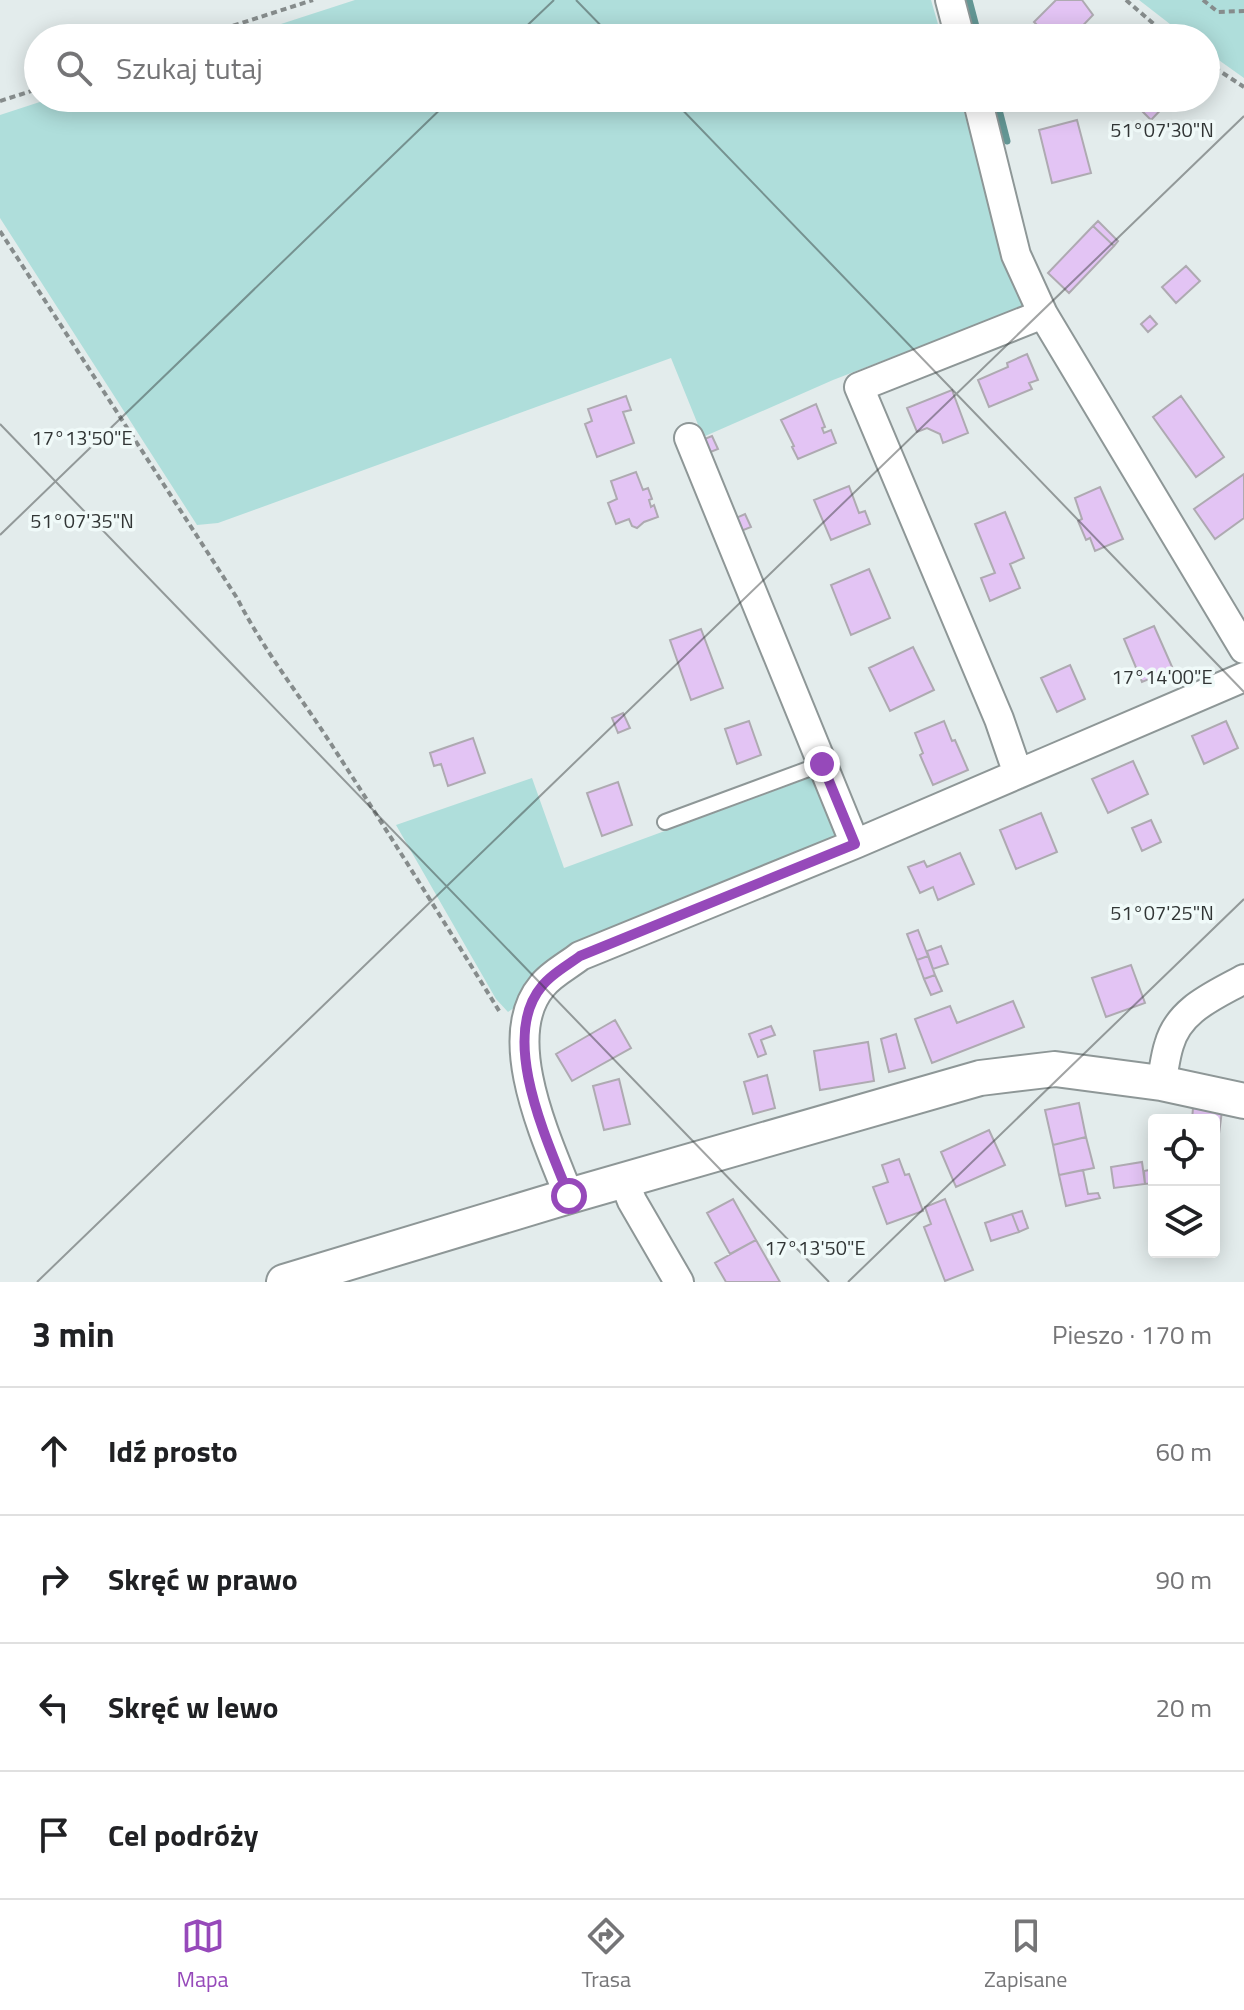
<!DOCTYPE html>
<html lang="pl">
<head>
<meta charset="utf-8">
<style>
	:root { --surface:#fff; --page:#f6f6f6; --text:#202124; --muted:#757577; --line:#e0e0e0; --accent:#9649ba }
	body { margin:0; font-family:"Titillium Web",sans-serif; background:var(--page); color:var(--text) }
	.controls { position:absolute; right:24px; bottom:24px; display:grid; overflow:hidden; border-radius:8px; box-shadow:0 4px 20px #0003 }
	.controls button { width:72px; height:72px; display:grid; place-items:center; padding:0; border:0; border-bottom:2px solid var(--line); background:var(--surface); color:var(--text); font:40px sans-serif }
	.stop { position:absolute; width:24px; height:24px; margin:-18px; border:6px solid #9649ba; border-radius:50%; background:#fff }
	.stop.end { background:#9649ba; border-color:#fff; box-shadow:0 2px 8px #0008 }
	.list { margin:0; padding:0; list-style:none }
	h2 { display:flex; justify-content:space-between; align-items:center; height:104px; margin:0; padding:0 32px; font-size:34px }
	h2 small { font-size:26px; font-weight:400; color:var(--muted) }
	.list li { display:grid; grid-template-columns:52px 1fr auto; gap:24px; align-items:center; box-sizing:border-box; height:128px; padding:0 32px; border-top:2px solid var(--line) }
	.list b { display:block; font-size:30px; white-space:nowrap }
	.list em { font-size:26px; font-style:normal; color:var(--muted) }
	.icon { flex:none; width:44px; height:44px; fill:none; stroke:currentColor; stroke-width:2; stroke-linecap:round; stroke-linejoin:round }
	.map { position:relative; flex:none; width:1244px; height:1282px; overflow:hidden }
	.search { position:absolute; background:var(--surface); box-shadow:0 4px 20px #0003; left:24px; right:24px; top:24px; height:88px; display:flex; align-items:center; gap:20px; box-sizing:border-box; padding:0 28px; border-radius:44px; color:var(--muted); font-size:30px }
	.sheet { height:616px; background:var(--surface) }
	nav { display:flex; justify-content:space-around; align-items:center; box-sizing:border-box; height:112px; border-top:2px solid var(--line); background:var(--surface); font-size:22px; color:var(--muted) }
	nav a { display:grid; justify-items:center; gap:4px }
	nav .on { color:var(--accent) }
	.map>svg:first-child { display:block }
	.green { fill:#afdedb }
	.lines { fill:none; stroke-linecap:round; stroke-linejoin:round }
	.stream { stroke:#639694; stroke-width:7 }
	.building { fill:#e3c4f4; stroke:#aeaab1; stroke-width:2 }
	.service-casing { stroke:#8e9797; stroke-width:18 }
	.minor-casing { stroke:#8e9797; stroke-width:32 }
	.tertiary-casing { stroke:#8e9797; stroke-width:38 }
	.path { stroke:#868c8c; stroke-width:4; stroke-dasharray:6 4; stroke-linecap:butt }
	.service { stroke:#fff; stroke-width:14 }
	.minor { stroke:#fff; stroke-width:28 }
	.tertiary { stroke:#fff; stroke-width:34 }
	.route { stroke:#9649ba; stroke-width:10 }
	.ticks { fill:none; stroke:#313535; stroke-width:2; stroke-opacity:0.45 }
	.ticks-label { font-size:20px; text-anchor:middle; fill:#313535; stroke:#f0faf9; stroke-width:7; stroke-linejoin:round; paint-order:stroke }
</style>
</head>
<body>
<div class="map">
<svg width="1244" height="1282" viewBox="0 0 1244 1282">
	<rect width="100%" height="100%" fill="#e3ecec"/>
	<path class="green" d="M355,0H931L942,38H238Z
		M1139,0H1244V78L1206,51V38H1188Z
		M52,98H960L996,223L1027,305L833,380L703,437L671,358L218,523L197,525L0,218V115Z
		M817,775L837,817L836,843L528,998L508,1012L496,999L396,825L532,778L564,868Z"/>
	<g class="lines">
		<path class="stream" d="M969,0L979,38
			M996,98L1007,141"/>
	</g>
	<path class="building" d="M1056,0H1082L1093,15L1071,38H1050L1034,22Z
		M1129,98H1172L1151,120Z
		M1077,120L1091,173L1052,183L1039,130Z
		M1098,221L1118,241L1114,246L1093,226Z
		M1093,226L1114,246L1069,293L1048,273Z
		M1186,266L1200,281L1176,303L1162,287Z
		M1150,316L1157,324L1148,332L1141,324Z
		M1027,354L1038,380L1029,383L1032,389L989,407L978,380L1008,367L1007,363Z
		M952,390L968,433L943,443L940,434L927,428L917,432L907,408Z
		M626,396L631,410L623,412L634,443L597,457L585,424L592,421L588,409Z
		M1181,396L1224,457L1196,477L1153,417Z
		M816,404L825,427L822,428L824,433L831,430L836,443L798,459L792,447L794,446L781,420Z
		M712,436L718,449L708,453L702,440Z
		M636,472L643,490L648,488L652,499L649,500L651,507L654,505L658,517L644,522L637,528L632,526L629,519L616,524L608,503L617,499L611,481Z
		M1244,474V518L1215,539L1194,509Z
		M849,486L859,513L865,511L870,524L831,540L814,500Z
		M1100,487L1123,539L1095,551L1090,538L1086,540L1078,521L1082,519L1075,498Z
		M1005,512L1024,558L1010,564L1020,588L990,601L981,578L995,573L975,524Z
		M745,514L751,527L741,531L736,518Z
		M869,569L890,618L851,635L831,585Z
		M1154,626L1173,669L1142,682L1124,639Z
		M701,629L723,688L691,700L670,640Z
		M913,647L934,690L890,711L869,668Z
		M1070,665L1085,699L1057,712L1041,678Z
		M623,713L630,728L618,733L612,718Z
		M749,721L761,755L737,764L725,729Z
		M944,721L952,741L955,740L968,770L933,785L920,755L923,753L915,733Z
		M1226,721L1238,748L1204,764L1192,736Z
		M473,738L485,773L448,786L441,764L434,766L430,753Z
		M1133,761L1148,794L1108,813L1092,779Z
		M618,782L632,825L602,836L587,793Z
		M1041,813L1057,852L1016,869L1000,830Z
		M1151,820L1161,842L1142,851L1132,828Z
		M960,853L974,884L938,900L933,887L920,893L908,867L924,861L927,867Z
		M918,930L928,956L917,960L907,934Z
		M941,946L948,964L933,969L927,951Z
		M928,956L935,975L924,979L917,960Z
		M1131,965L1145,1003L1106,1017L1092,978Z
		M935,975L942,991L931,995L924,979Z
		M1013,1001L1024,1027L932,1063L915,1019L950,1006L957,1023Z
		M615,1020L631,1048L572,1081L556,1054Z
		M771,1026L775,1035L761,1040L766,1054L758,1057L749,1034Z
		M896,1034L905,1068L889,1072L881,1039Z
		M868,1042L874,1081L820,1090L814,1051Z
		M767,1075L775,1108L753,1114L744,1082Z
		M619,1079L630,1124L604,1130L593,1086Z
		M1079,1103L1086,1137L1053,1145L1045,1110Z
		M1193,1108L1222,1111L1214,1172V1120H1192Z
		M989,1130L1005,1165L956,1187L941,1152Z
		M1086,1137L1094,1168L1059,1175L1053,1145Z
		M899,1159L905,1175L909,1174L923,1211L887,1224L873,1187L888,1182L882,1165Z
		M1142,1162L1145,1184L1114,1188L1111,1167Z
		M1154,1169V1183L1145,1184L1144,1171Z
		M1083,1170L1088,1194L1098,1193L1100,1198L1066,1206L1059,1175Z
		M733,1199L756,1240L730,1254L707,1213Z
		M945,1199L973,1270L945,1281L924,1227L931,1224L925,1207Z
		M1022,1211L1028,1228L1019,1232L1012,1214Z
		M1012,1214L1019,1232L991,1241L985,1223Z
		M756,1240L780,1282H726L715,1263Z"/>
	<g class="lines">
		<defs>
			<path id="service" d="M665,822L822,764"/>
			<path id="minor" d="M950,0L960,38
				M977,98L1016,255L1043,314L1244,649
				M1043,314L859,387L999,719L1018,774L1244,677
				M689,438L855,844
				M1161,1083C1164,1071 1165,1057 1169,1045C1179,1009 1214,996 1244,979
				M624,1181L632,1201L679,1282
				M569,1196C548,1142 498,1038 542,986C551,974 569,965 580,956L855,844L1018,774"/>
			<path id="tertiary" d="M284,1282L569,1196L980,1078L1055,1069L1161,1083L1244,1101"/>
		</defs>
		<use href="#service" class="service-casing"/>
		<use href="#minor" class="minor-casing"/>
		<use href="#tertiary" class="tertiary-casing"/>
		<path class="path" d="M1126,0L1170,38
			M1203,0L1218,12L1244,11
			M195,38L313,0
			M1206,62L1244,87
			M0,101L38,89
			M0,231L237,598C264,651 301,697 333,747C390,835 446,925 501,1014"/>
		<use href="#service" class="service"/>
		<use href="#minor" class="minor"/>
		<use href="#tertiary" class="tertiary"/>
	</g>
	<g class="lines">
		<path class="route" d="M569,1196C548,1142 498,1038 542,986C551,974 568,965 580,956L855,844L822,764"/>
	</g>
	<path class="ticks" d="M576,0L613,38M514,38L554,0M671,98L1244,692M0,424L829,1282M0,535L452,98M37,1282L1244,116M848,1282L1244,899"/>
	<g class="ticks-label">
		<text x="1162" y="137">51°07'30"N</text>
		<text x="82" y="445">17°13'50"E</text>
		<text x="82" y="528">51°07'35"N</text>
		<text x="1162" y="684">17°14'00"E</text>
		<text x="1162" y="920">51°07'25"N</text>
		<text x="815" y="1255">17°13'50"E</text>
	</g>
</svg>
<div class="controls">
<button><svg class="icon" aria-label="locate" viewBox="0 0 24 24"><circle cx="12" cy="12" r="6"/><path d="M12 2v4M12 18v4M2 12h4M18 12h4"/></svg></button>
<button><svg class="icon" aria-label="layers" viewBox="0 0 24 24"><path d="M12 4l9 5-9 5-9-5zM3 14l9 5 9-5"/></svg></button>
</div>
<div class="stop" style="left:569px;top:1196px"></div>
<div class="stop end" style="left:822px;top:764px"></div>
<div class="search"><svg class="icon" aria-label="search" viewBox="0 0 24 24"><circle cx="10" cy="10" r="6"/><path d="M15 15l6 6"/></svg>Szukaj tutaj</div>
</div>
<section class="sheet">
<h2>3 min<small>Pieszo · 170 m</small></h2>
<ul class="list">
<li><svg class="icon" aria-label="ahead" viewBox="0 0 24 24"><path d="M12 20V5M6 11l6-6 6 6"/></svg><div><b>Idź prosto</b></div><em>60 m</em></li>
<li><svg class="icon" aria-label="right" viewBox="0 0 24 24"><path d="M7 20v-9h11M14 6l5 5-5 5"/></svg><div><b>Skręć w prawo</b></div><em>90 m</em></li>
<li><svg class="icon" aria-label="left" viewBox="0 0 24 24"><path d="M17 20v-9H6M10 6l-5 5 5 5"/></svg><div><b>Skręć w lewo</b></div><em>20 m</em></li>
<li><svg class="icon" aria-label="arrive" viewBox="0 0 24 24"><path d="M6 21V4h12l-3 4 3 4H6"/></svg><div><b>Cel podróży</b></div></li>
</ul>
</section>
<nav>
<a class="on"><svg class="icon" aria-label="map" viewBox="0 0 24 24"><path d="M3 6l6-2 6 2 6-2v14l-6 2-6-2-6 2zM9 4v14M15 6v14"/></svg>Mapa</a>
<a><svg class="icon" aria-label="directions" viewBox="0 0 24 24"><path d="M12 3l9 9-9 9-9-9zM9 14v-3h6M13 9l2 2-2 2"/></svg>Trasa</a>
<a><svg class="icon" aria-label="saved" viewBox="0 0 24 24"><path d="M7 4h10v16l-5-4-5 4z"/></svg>Zapisane</a>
</nav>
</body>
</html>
